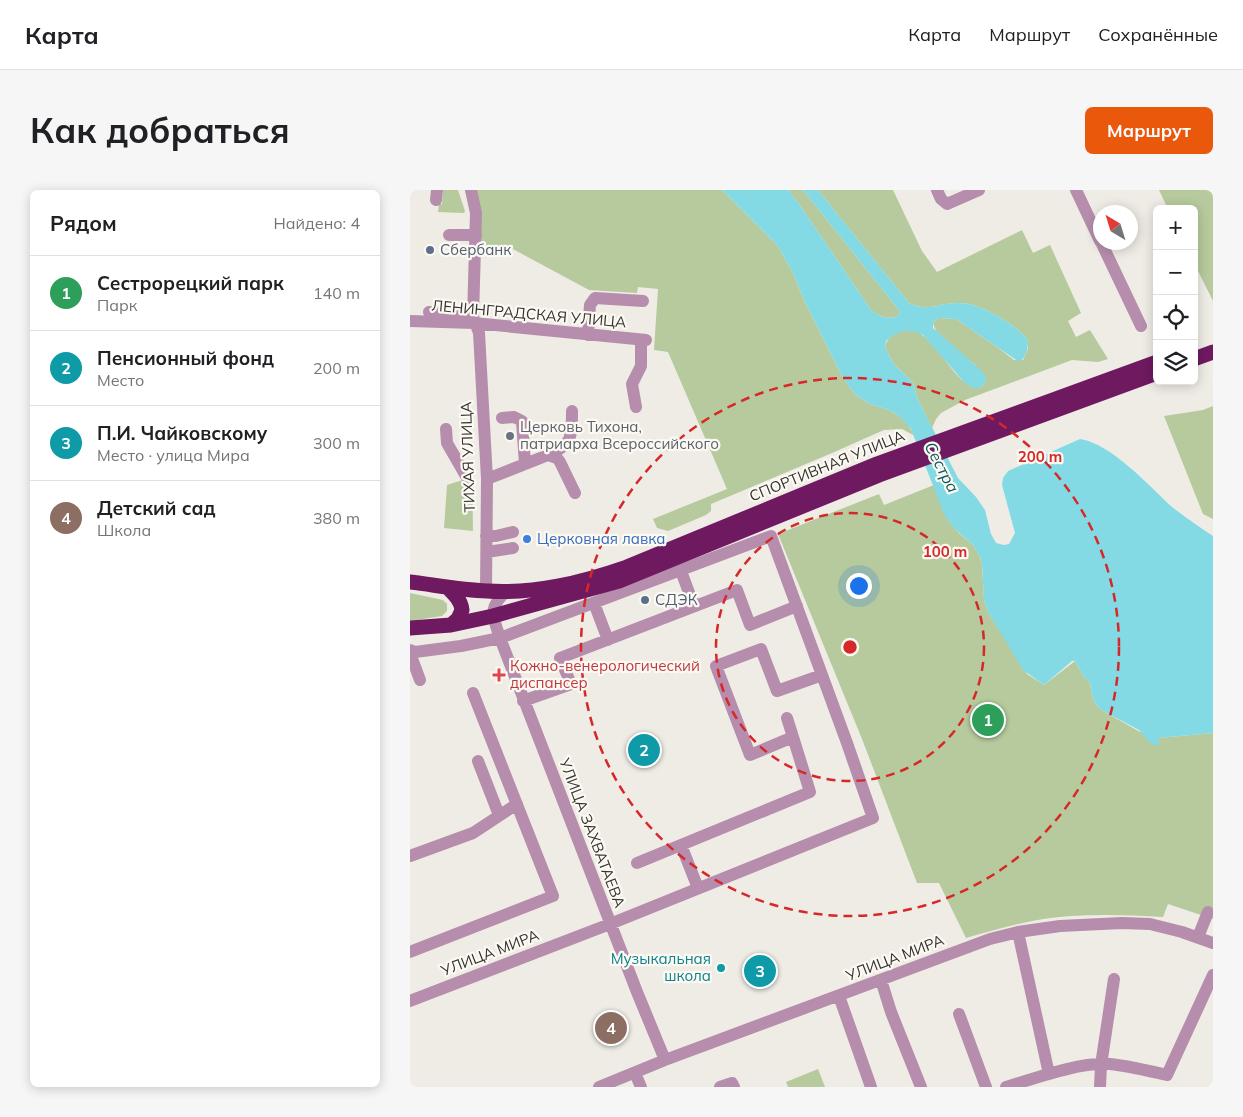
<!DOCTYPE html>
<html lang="ru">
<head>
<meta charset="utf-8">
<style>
	:root { --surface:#fff; --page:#f6f6f6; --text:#202124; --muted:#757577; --line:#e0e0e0; --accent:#ea580c }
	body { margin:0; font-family:Mulish,sans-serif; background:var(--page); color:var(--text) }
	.controls { position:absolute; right:15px; top:15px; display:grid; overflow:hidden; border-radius:8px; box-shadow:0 2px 12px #0003 }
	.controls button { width:45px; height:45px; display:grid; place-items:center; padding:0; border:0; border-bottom:1px solid var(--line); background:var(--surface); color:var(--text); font:25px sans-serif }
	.compass { position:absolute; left:683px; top:15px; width:45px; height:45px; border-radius:50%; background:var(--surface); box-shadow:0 2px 12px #0003; rotate:322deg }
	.you { position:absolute; left:448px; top:395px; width:18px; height:18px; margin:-12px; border:4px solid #fff; border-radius:50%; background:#1a73e8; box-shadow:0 0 0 8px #1a73e833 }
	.badge { display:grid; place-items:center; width:32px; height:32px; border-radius:50%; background:var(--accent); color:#fff; font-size:16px; font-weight:700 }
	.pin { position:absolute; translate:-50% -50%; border:2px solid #fff; box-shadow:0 1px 5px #0006 }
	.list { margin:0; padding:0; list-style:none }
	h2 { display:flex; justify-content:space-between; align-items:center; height:65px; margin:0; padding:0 20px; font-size:21px }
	h2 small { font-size:16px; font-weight:400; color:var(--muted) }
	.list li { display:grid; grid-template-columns:32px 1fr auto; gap:15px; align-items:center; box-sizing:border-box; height:75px; padding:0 20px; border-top:1px solid var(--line) }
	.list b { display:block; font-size:19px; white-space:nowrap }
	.list p { margin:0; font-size:16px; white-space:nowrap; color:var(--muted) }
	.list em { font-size:16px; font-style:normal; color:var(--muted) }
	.icon { flex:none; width:28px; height:28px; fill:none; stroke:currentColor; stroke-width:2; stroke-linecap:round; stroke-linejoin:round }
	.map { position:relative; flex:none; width:803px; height:897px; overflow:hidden; border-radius:8px }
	header { display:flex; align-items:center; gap:30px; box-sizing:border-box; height:70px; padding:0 25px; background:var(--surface); border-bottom:1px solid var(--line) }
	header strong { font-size:24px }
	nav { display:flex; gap:28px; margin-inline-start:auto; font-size:18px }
	.intro { display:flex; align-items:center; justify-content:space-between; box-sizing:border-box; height:120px; padding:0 30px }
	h1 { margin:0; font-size:35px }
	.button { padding:12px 22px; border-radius:8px; background:var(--accent); color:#fff; font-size:18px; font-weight:700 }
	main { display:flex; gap:30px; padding:0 30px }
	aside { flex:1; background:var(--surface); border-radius:8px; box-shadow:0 2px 12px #0003 }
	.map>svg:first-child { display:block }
	.green { fill:#b6ca9d }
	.water { fill:#84dae4 }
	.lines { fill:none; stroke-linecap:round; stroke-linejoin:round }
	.minor { stroke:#b68dac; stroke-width:12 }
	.highway { stroke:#6f1961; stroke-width:15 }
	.ring { fill:none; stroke:#d62828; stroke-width:2.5; stroke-dasharray:9 6 }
	.service-dot { fill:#5c6f8a; stroke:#fcf9f2; stroke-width:2 }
	.worship-dot { fill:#6b7280; stroke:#fcf9f2; stroke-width:2 }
	.shop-dot { fill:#3f7fe0; stroke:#fcf9f2; stroke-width:2 }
	.health-dot { fill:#e0444e; stroke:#fcf9f2; stroke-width:2 }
	.culture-dot { fill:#0f9aa8; stroke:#fcf9f2; stroke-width:2 }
	.labels { text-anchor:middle; stroke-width:4.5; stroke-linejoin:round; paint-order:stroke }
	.service-label { font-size:15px; fill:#4e5e75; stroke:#fcf9f2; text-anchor:start }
	.street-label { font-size:15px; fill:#343330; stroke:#fcf9f2 }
	.worship-label { font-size:15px; fill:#5b616d; stroke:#fcf9f2; text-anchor:start }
	.shop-label { font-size:15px; fill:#366cbe; stroke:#fcf9f2; text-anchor:start }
	.health-label { font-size:15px; fill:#be3a42; stroke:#fcf9f2; text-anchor:start }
	.culture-label { font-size:15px; fill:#0d838f; stroke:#fcf9f2; text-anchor:end }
	.water-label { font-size:16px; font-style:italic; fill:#0b5860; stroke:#fcf9f2 }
	.centre { fill:#d62828; stroke:#fcf9f2; stroke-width:2.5 }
	.ring-label { font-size:15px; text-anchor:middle; font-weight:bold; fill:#d62828; stroke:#fcf9f2; stroke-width:4.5; stroke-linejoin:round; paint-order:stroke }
</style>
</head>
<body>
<header>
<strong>Карта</strong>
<nav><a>Карта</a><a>Маршрут</a><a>Сохранённые</a></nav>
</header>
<div class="intro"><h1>Как добраться</h1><a class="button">Маршрут</a></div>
<main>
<aside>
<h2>Рядом<small>Найдено: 4</small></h2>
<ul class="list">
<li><span class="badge" style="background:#2e9e5b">1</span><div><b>Сестрорецкий парк</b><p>Парк</p></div><em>140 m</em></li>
<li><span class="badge" style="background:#0f9aa8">2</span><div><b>Пенсионный фонд</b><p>Место</p></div><em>200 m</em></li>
<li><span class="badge" style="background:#0f9aa8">3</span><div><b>П.И. Чайковскому</b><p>Место · улица Мира</p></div><em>300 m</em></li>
<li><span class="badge" style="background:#8d6e63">4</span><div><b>Детский сад</b><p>Школа</p></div><em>380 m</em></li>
</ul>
</aside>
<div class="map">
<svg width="803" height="897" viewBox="0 0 803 897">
	<rect width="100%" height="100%" fill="#efece5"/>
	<path class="green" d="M33,0H48L55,21L54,23L28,22L29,14H32Z
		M66,0H312L367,55L382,81L395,112L432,186L440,198L447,206L460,214L479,220L489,226L496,232L505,246L492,239L474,240L422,263L301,314V321L296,325L258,341L247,338L243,329L317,299L258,162L244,160L248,99L228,97L227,103L179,100L101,58L71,55Z
		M378,0H393L488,119L490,124C481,132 469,126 461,120L389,14Z
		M408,0H483L512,61L527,82L612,40L623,63L640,55L671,123L658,131L666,147L680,140L698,169L688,172L662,170L555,210L531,223L526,229L522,238L508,210L503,193L484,174L475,158C476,151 479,147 486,143C523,125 538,197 570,198L575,193C573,188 570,181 566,176C555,165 524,148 523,132L529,128L546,129L587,157L604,170H613L618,159V150C605,134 571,113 549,113C530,112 519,123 499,113Z
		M749,0H803V111L784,73V19H758Z
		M803,216V329L793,324L754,226L793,220Z
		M62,287L63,341L34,338L37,295Z
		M524,295L539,331L549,343L563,355L570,367L572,375L574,409L578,422L617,484L634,495L665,471L672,484L680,493L683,509L687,516L693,521L732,543L748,548L803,543V729L758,714L753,727C722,725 691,724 661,726C625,728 590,738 556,748L529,693H507L452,549L368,344L469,304L474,315Z
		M0,403L33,410L37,414V421L32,426L0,431Z
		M408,879L415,897H378L376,892Z"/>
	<path class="water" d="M312,0H378L389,14L461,120C469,126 481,132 490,124L488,119L393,0H408L499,113C519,123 530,112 549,113C571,113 605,134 618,150C618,158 617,167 609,172L546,129L529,128L523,132V138L573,182L576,189L575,193L570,198H563L554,192L513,145C499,138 488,140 476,151L475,158L484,174L503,193L508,210L548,288L566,307L575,320L581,344L586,353L594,355L599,354L605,343L592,295L593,288L598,281L670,249C702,254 738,295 762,317C775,327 789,337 803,346V543L748,548L749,555H744L739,552L729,540L693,521L687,516L683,509L680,493L672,484L665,471H662L634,495L613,480L578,422L574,409L572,375L570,367L563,355L543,337L534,324L501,239L489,226L479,220L460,214L447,206L440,198L432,186L395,112L382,81L367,55Z"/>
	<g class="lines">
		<path class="minor" d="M61,0L66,23L63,127L69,143L77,289L76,401
			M527,0L531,9L537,14L569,0
			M666,0L690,51
			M26,10L27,0
			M39,45H66
			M691,52L731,136
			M19,122L63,125
			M0,131L64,133L236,150
			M178,145L180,115L185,108L233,111
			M226,217L222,194L231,176V150
			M92,228L104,227L112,231L115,274
			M36,239L37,253L56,286
			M135,266C162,256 162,248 162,221
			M77,289L138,265L147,268L150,272L165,303
			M76,346H86L103,342
			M77,362L103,358
			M271,381L284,416
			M97,401C77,418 83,426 90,448L227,802L255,870
			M184,413L198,450
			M0,460L5,462L51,456L90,448L361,346L437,553L463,628L200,734L0,811
			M0,463L10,490
			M113,511L161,494L150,468L327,400L340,435L387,416
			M377,528L383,547L340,565L306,476L351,459L367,501L412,485
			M68,571L89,625
			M271,655L288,698
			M0,666L63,643L107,614
			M227,673L400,602L383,547
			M608,742L639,884
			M788,747L798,722
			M0,762L143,706L63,503
			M471,790L481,822L511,897
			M429,806L461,897
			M549,824L576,897
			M225,883L231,897
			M189,897L255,870L580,749L608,742L650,736L712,733L740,734L772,742L803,753
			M310,897L322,893L324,897
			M596,897C626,888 669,872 700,874C719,876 739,881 757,885L803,785
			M690,897L691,875L704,789"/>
		<path class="highway" d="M784,169L803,162
			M0,392C25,395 51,400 77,401C125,404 171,393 217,377L467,274L747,172
			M37,397C44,404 51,410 52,420L48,429L41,435
			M0,438L41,435L83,426L209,391L469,285L747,183"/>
	</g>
	<g class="ring">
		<circle cx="440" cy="457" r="134"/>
		<circle cx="440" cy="457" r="269"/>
	</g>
	<g class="service-dot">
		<circle cx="20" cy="60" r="5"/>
		<circle cx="235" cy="410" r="5"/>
	</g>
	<circle class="worship-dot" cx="100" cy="246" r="5"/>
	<circle class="shop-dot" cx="117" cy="349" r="5"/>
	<path class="health-dot" d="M86.5 477.5h5v5h5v5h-5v5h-5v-5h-5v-5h5z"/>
	<circle class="culture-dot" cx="311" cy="778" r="5"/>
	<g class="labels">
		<g class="service-label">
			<text x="30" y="65">Сбербанк</text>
			<text x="245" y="415">СДЭК</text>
		</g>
		<g class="street-label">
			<text transform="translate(119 124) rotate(5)" y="5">ЛЕНИНГРАДСКАЯ УЛИЦА</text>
			<text transform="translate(58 267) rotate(-92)" y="5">ТИХАЯ УЛИЦА</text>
			<text transform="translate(417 276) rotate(-22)" y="5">СПОРТИВНАЯ УЛИЦА</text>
			<text transform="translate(182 643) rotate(69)" y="5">УЛИЦА ЗАХВАТАЕВА</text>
			<text transform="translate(80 763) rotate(-21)" y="5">УЛИЦА МИРА</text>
			<text transform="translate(485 768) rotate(-21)" y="5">УЛИЦА МИРА</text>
		</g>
		<g class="worship-label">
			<text x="110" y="242">Церковь Тихона,<tspan x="110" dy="17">патриарха Всероссийского</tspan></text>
		</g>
		<g class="shop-label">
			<text x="127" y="354">Церковная лавка</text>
		</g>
		<g class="health-label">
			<text x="100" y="481">Кожно-венерологический<tspan x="100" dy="17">диспансер</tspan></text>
		</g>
		<g class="culture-label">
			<text x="301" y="774">Музыкальная<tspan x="301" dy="17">школа</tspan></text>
		</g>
		<g class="water-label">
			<text transform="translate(532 277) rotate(62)" y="6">Сестра</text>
		</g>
	</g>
	<circle cx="440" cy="457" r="8" class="centre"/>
	<g class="ring-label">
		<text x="630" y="272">200 m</text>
		<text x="535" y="367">100 m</text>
	</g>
</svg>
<div class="controls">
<button>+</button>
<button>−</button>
<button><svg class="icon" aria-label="locate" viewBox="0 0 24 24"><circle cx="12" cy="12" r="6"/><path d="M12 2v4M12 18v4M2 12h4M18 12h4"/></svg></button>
<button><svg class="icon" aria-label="layers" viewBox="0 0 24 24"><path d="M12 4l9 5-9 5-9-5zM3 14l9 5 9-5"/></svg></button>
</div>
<svg class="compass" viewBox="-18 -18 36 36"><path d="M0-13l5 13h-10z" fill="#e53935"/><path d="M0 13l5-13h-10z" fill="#757577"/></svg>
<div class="you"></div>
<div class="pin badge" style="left:578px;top:530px;background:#2e9e5b">1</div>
<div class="pin badge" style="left:234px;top:560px;background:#0f9aa8">2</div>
<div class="pin badge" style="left:350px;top:781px;background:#0f9aa8">3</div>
<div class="pin badge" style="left:201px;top:838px;background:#8d6e63">4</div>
</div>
</main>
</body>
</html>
